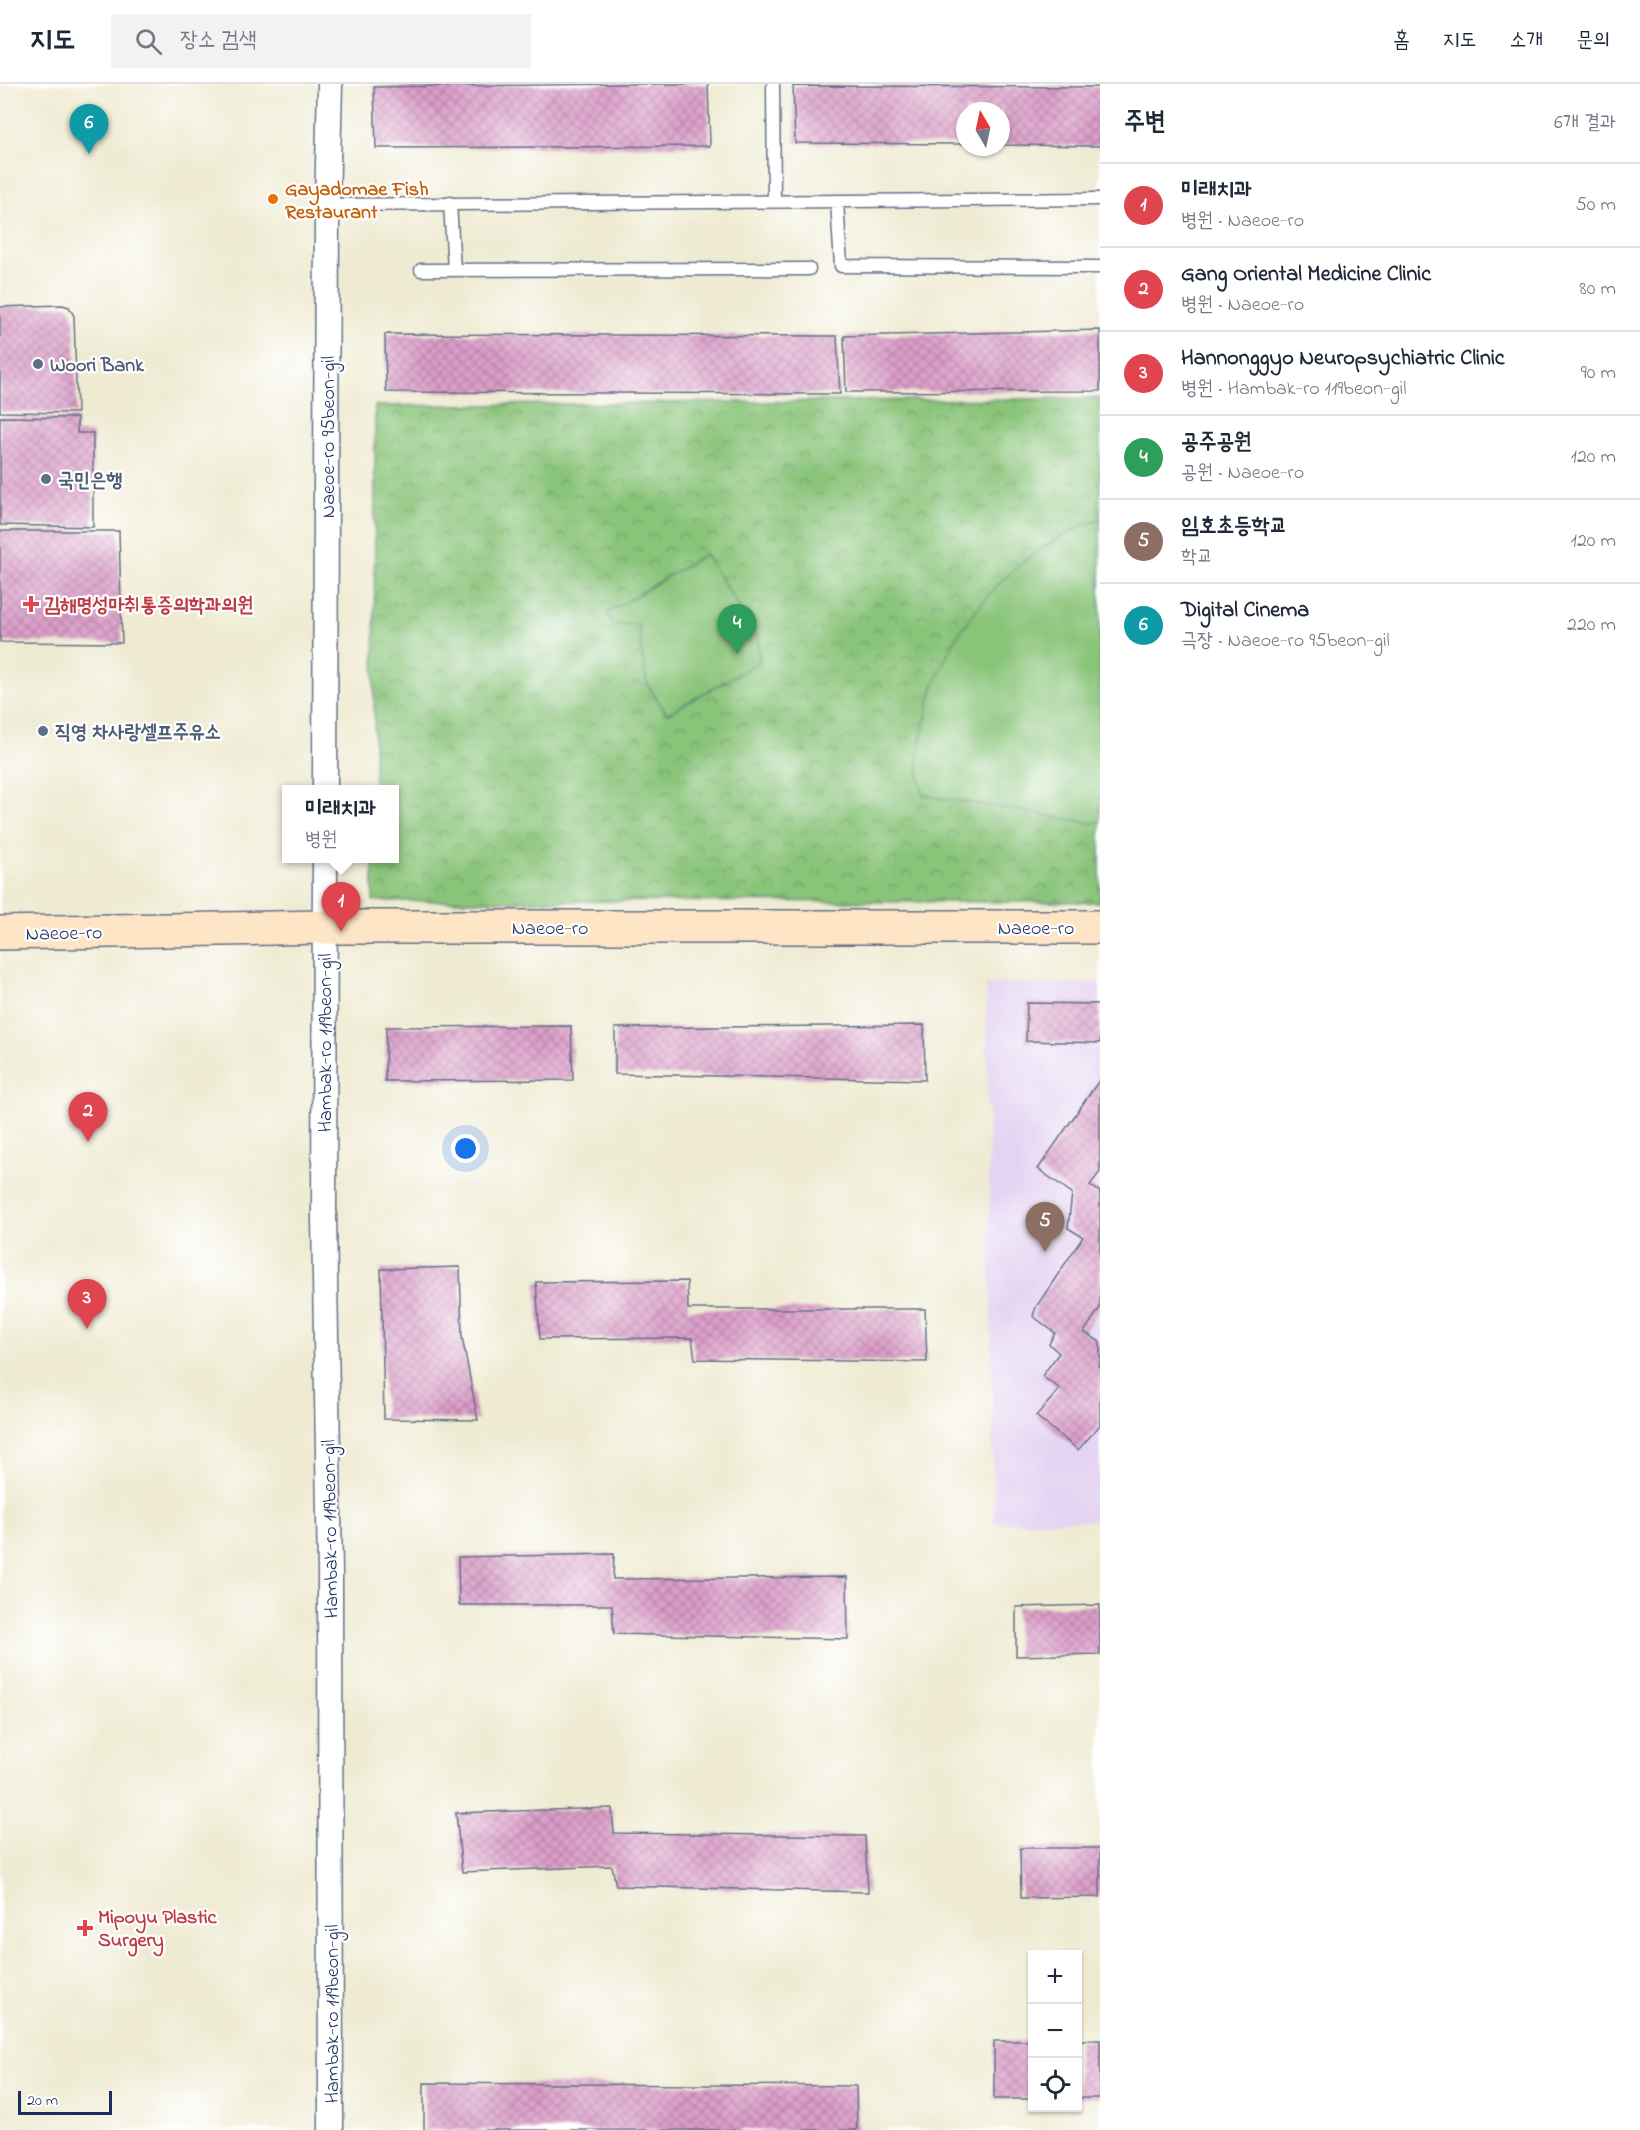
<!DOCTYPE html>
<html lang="ko">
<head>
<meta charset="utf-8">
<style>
	:root { --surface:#fff; --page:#f2f2f3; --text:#1f2937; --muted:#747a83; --line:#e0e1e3; --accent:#c8321e }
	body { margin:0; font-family:"Indie Flower","Poor Story",sans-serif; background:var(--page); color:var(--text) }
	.controls { position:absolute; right:18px; bottom:18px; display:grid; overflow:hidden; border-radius:0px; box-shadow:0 2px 4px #0004 }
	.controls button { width:54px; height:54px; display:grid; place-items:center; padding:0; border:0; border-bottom:2px solid var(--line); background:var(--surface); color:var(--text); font:30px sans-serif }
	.compass { position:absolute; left:956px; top:18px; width:54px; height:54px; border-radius:50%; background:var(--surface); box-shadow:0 2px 4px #0004; rotate:351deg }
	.scale { position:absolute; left:18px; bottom:15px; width:94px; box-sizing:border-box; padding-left:6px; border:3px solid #1b2f5e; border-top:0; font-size:16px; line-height:21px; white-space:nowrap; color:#1b2f5e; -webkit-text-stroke:4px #fff; paint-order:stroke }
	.you { position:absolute; left:466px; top:1065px; width:21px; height:21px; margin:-15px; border:4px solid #fff; border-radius:50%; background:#1a73e8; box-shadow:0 0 0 9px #1a73e833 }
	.badge { display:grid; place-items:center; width:39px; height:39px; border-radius:50%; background:var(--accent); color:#fff; font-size:20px; font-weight:700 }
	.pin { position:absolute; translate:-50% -50px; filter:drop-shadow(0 2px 3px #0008) }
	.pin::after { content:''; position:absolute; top:32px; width:21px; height:18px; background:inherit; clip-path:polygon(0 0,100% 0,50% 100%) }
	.popup { position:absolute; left:282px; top:701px; width:117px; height:78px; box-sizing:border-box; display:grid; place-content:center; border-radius:0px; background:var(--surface); filter:drop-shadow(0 2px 4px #0005); font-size:20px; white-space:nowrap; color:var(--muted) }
	.popup b { font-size:22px; color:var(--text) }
	.popup::after { content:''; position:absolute; left:50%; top:100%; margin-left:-12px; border:12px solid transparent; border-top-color:var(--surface) }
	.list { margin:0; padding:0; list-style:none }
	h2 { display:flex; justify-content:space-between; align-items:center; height:78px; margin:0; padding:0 24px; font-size:26px }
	h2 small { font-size:20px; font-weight:400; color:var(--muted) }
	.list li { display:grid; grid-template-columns:39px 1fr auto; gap:18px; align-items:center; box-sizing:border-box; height:84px; padding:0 24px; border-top:2px solid var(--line) }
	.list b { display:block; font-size:22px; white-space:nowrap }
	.list p { margin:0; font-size:20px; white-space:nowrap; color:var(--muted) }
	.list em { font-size:20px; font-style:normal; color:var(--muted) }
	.icon { flex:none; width:33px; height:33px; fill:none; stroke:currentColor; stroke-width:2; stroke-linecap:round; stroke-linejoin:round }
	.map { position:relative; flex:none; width:1100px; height:2046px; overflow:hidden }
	header { display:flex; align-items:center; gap:36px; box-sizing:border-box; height:84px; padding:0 30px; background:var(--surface); border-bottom:2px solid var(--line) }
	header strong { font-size:28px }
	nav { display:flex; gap:33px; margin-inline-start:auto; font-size:21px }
	.search { width:420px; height:54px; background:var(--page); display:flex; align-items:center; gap:15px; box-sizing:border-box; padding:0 21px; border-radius:0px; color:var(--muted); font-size:22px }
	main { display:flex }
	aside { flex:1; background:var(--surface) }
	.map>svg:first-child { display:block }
	.built { fill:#e4d3f2 }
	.park { fill:url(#park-crowns); stroke:#527a6c; stroke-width:1.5 }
	.pitch { fill:#89c479; stroke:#527a6c; stroke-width:1.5 }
	.building { fill:url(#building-cross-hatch) }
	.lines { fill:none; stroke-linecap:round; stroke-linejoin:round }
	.lane-casing { stroke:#657187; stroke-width:15 }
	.street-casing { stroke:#657187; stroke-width:27 }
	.secondary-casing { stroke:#657187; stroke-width:36 }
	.lane { stroke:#fff; stroke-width:12 }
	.street { stroke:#fff; stroke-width:24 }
	.secondary { stroke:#fde5c5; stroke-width:33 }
	.food-dot { fill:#e8710a; stroke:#fff; stroke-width:2 }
	.service-dot { fill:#5c6f8a; stroke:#fff; stroke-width:2 }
	.health-dot { fill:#e0444e; stroke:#fff; stroke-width:2 }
	.labels { text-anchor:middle; stroke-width:4.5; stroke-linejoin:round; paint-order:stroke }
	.food-label { font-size:20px; font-weight:bold; fill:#c56008; stroke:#fff; text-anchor:start }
	.service-label { font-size:20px; font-weight:bold; fill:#4e5e75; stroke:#fff; text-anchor:start }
	.street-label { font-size:20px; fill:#1b2f5e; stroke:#fff }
	.health-label { font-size:20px; font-weight:bold; fill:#be3a42; stroke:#fff; text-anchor:start }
</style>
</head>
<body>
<header>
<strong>지도</strong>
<div class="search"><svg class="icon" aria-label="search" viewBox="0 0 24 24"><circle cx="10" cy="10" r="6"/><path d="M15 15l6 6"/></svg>장소 검색</div>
<nav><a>홈</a><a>지도</a><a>소개</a><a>문의</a></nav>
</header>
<main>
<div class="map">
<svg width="1100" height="2046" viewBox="0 0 1100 2046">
	<defs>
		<pattern id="park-crowns" width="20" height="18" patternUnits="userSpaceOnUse" patternTransform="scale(1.5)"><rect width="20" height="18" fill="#89c479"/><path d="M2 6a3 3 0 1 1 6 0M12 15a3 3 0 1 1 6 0" fill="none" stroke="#6fa066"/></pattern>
		<pattern id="building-cross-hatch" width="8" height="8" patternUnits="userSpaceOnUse" patternTransform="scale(1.5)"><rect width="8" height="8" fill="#dd9ec9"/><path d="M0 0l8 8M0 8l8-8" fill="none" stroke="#b281a6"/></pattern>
	</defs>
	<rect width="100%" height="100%" fill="#fff"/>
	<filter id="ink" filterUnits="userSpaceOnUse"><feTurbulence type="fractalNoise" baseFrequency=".0167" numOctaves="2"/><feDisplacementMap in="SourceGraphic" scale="12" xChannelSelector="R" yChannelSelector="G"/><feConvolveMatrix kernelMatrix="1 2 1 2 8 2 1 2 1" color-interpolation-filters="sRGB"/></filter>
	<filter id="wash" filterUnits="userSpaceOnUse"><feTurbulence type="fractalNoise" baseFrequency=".008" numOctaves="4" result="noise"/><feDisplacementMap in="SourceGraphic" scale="24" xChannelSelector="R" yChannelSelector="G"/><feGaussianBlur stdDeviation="1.35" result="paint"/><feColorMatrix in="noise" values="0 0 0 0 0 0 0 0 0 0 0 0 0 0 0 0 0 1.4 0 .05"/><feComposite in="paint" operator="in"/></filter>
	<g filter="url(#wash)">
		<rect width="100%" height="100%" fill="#efebd3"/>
		<path class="built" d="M1100,899V1436L994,1439L986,900Z"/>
		<path class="park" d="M1100,314V818L373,817V775L395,774V706L374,705L375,322Z"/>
		<path class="pitch" d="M1100,435V738L1091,739L923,711C921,699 917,686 918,674C919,661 922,647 926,634C928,623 930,612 934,602C960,527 1025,462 1100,435Z
			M705,470L759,554V578L667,630L647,600L638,540L613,541L607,529Z"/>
		<g id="blocks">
			<path class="building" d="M621,0H708L710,62L376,64L374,3Z
				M793,2L1100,3V62L1001,61V27H965V60L795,59Z
				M62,221L69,223L74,232L77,329L0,328V223Z
				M1100,246V307L846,308L844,252Z
				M385,250L837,252L840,310L386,308Z
				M0,333L77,334V349H93V443L0,441Z
				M0,447H119L122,559L0,558Z
				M1027,919L1100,920V959L1026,957Z
				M924,941L925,996L615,990V944Z
				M571,942L573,996L385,997L386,943Z
				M1100,995V1088L1090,1101L1100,1108V1224L1084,1248L1100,1258V1279L1098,1282L1100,1283V1341L1078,1366L1036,1332L1060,1305L1042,1292L1059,1269L1049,1260L1055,1249L1033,1232L1036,1223L1083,1153L1068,1144L1072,1109L1038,1085Z
				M460,1183L462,1253L478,1336L384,1335L381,1185Z
				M687,1197L688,1225H925L927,1278L695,1275L692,1254L540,1255L536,1198Z
				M614,1470L613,1495L847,1493L848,1555L614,1550L612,1521H459L458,1473Z
				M1100,1521V1570L1016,1572V1523Z
				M612,1724L614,1749L865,1752L868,1808L616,1802L612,1782L462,1788L456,1729Z
				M1020,1764H1100V1813L1021,1814Z
				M1078,1956H1100V2014H1078Z
				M994,1957H1032V2015H994Z
				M424,1999L856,2002L857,2046H424Z"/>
		</g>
	</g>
	<g filter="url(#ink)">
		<use href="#blocks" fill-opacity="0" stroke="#657187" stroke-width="1.5"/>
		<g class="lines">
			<defs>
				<path id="lane" d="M773,0L774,117
					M837,117L841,182L1100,183
					M450,119L454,186
					M327,121L1100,115
					M421,186L809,185"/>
				<path id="street" d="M325,706L327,121L330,0
					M325,774L324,1134L330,1489L331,2046"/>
				<path id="secondary" d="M0,849L325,843H1100"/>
			</defs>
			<use href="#lane" class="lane-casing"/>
			<use href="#street" class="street-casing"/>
			<use href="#secondary" class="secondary-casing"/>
			<use href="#lane" class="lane"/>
			<use href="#street" class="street"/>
			<use href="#secondary" class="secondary"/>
		</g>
	</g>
	<circle class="food-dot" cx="273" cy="115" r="6"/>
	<g class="service-dot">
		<circle cx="38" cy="280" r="6"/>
		<circle cx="46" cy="395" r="6"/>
		<circle cx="43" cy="647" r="6"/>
	</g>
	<g class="health-dot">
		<path d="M28 511h6v6h6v6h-6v6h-6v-6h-6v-6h6z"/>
		<path d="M82 1835h6v6h6v6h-6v6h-6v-6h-6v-6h6z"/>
	</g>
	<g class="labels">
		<g class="food-label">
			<text x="285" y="111">Gayadomae Fish<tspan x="285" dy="23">Restaurant</tspan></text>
		</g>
		<g class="service-label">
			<text x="50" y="287">Woori Bank</text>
			<text x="58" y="402">국민은행</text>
			<text x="55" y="654">직영 차사랑셀프주유소</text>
		</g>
		<g class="street-label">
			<text transform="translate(327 353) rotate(-90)" y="7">Naeoe-ro 95beon-gil</text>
			<text x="550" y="850">Naeoe-ro</text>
			<text x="1036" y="850">Naeoe-ro</text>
			<text transform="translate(64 848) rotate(-1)" y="7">Naeoe-ro</text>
			<text transform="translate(324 959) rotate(-90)" y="7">Hambak-ro 119beon-gil</text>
			<text transform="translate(329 1445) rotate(-91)" y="7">Hambak-ro 119beon-gil</text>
			<text transform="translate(331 1930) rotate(-90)" y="7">Hambak-ro 119beon-gil</text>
		</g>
		<g class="health-label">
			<text x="44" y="527">김해명성마취통증의학과의원</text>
			<text x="98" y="1839">Mipoyu Plastic<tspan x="98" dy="23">Surgery</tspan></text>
		</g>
	</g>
</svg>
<div class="controls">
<button>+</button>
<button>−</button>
<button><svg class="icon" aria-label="locate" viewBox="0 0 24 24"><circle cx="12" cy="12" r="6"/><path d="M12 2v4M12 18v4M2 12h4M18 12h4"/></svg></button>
</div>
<svg class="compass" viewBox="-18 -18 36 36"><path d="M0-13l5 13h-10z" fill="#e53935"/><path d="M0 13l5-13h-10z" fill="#747a83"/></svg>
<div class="scale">20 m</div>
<div class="you"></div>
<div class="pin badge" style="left:341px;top:848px;background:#e0444e">1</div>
<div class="popup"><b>미래치과</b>병원</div>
<div class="pin badge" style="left:88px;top:1058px;background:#e0444e">2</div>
<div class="pin badge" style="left:87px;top:1245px;background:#e0444e">3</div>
<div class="pin badge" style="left:737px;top:570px;background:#2e9e5b">4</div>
<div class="pin badge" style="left:1045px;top:1168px;background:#8d6e63">5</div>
<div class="pin badge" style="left:89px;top:70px;background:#0f9aa8">6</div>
</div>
<aside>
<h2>주변<small>6개 결과</small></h2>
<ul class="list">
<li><span class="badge" style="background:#e0444e">1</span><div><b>미래치과</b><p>병원 · Naeoe-ro</p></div><em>50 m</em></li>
<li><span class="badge" style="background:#e0444e">2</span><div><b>Gang Oriental Medicine Clinic</b><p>병원 · Naeoe-ro</p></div><em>80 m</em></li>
<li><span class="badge" style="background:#e0444e">3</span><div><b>Hannonggyo Neuropsychiatric Clinic</b><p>병원 · Hambak-ro 119beon-gil</p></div><em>90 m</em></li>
<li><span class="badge" style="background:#2e9e5b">4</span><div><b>공주공원</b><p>공원 · Naeoe-ro</p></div><em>120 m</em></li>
<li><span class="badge" style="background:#8d6e63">5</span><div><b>임호초등학교</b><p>학교</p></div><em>120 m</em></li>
<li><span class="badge" style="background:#0f9aa8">6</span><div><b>Digital Cinema</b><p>극장 · Naeoe-ro 95beon-gil</p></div><em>220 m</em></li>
</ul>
</aside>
</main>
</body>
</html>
